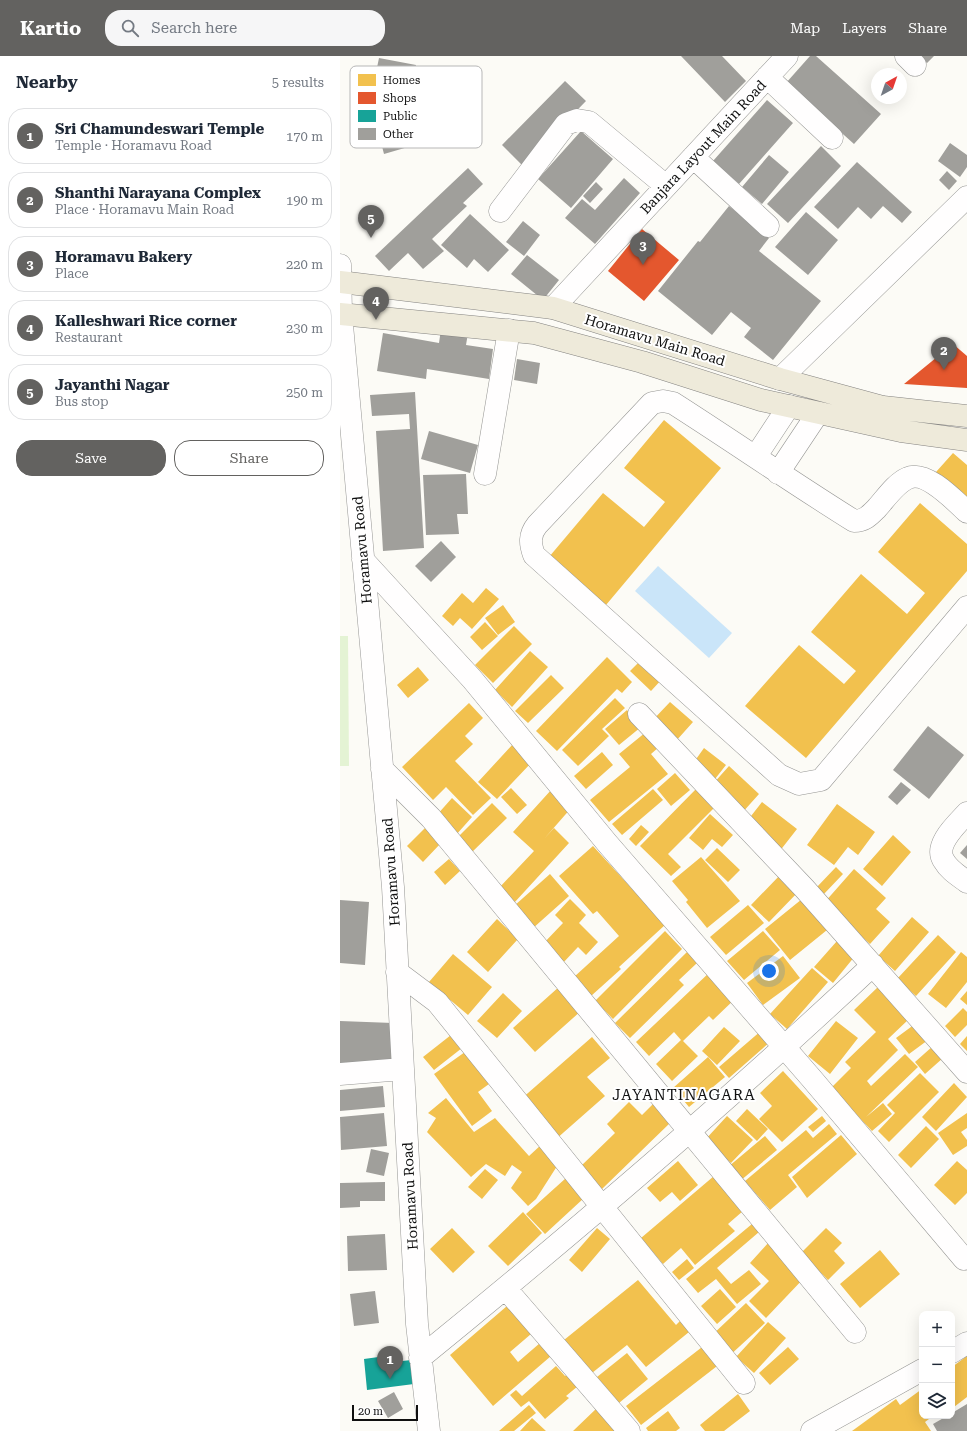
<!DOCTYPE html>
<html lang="en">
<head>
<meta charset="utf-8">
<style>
	:root { --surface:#fff; --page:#f6f6f7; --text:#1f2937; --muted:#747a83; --line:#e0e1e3; --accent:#636260 }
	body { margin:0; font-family:"Roboto Serif",serif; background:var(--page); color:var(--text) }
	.controls { position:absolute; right:12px; bottom:12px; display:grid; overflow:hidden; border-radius:8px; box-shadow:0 4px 16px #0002 }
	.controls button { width:36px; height:36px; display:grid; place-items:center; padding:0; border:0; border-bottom:1px solid var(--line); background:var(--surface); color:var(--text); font:20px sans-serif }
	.compass { position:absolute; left:531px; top:12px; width:36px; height:36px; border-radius:50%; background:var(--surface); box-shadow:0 4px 16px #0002; rotate:40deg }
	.scale { position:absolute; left:12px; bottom:10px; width:66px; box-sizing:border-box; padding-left:4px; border:2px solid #101010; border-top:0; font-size:11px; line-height:14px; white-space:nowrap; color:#101010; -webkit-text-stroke:3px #fff; paint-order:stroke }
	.you { position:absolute; left:429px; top:915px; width:14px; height:14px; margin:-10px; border:3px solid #fff; border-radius:50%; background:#1a73e8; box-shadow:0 0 0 6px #1a73e833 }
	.badge { display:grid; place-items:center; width:26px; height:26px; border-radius:50%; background:var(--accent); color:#fff; font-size:13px; font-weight:700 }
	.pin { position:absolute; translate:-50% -33px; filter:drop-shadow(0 1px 2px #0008) }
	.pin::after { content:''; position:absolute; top:21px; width:14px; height:12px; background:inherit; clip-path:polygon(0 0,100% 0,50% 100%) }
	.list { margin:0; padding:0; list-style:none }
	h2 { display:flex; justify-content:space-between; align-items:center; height:52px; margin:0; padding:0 16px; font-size:17px }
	h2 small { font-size:13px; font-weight:400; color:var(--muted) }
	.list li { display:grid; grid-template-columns:26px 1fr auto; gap:12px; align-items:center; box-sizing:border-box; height:56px; margin:0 8px 8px; padding:0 8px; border:1px solid var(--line); border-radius:16px }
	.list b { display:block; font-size:15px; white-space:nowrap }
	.list p { margin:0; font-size:13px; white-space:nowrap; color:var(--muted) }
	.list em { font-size:13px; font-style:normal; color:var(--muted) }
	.actions { display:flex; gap:8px; padding:12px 16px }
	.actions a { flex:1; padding:9px 0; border:1px solid var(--accent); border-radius:16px; text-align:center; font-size:14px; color:var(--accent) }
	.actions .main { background:var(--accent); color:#fff }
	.icon { flex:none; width:22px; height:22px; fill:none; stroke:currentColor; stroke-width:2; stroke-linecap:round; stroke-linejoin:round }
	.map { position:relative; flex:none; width:627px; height:1375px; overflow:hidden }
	header { display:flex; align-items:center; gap:24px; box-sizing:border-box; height:56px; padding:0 20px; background:var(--accent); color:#fff }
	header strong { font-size:19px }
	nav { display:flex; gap:22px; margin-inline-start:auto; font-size:14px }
	.search { width:280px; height:36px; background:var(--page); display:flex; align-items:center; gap:10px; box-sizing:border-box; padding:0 14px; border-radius:16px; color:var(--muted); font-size:15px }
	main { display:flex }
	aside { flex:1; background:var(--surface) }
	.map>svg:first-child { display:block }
	.green { fill:#e4f3d4 }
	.water { fill:#cae5f9 }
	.homes { fill:#f2c14e }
	.shops { fill:#e4572e }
	.public { fill:#17a398 }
	.building { fill:#a09f9b }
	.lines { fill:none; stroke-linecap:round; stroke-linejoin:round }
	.minor-casing { stroke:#969694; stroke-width:23 }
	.major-casing { stroke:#848381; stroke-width:23 }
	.minor { stroke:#fffefe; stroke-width:22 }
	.major { stroke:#eeeada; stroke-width:22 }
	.labels { text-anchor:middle; stroke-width:4; stroke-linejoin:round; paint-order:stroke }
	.street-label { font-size:14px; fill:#101010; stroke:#fff }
	.neighbourhood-label { font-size:15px; letter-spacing:1px; fill:#101010; stroke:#fff }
	.key { fill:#fff; stroke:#b7b7b7; stroke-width:1 }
	.key-label { font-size:11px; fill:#101010 }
</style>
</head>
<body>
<header>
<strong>Kartio</strong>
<div class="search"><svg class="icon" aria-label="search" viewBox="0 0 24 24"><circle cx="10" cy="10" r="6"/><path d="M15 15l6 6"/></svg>Search here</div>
<nav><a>Map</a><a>Layers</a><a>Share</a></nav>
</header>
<main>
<aside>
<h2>Nearby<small>5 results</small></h2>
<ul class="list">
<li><span class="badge">1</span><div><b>Sri Chamundeswari Temple</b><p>Temple · Horamavu Road</p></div><em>170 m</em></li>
<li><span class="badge">2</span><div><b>Shanthi Narayana Complex</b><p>Place · Horamavu Main Road</p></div><em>190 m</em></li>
<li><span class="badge">3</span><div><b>Horamavu Bakery</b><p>Place</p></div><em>220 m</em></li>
<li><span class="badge">4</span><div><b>Kalleshwari Rice corner</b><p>Restaurant</p></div><em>230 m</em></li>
<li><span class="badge">5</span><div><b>Jayanthi Nagar</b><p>Bus stop</p></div><em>250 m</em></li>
</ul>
<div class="actions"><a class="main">Save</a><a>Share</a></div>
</aside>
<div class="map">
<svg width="627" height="1375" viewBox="0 0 627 1375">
	<rect width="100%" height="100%" fill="#fcfbf6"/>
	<path class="green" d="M0,580H8L9,710H0Z"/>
	<path class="water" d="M318,510L392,577L369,602L295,535Z"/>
	<path class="homes" d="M324,364L381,412L266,549L209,501L263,437L304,471L325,446L284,412Z
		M613,397L627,409V444L596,416Z
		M580,447L627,488V515L466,702L405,650L459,589L504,628L516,615L471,576L521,518L567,558L585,537L538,496Z
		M146,532L159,543L132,573L120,562L113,570L102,560L122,537L133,547Z
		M163,549L175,566L158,579L145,562Z
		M145,566L158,580L142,594L130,581Z
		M174,570L192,588L153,627L135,609Z
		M190,595L208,611L172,651L155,634Z
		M267,601L292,626L282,637L277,633L217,695L196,675Z
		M302,603L323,622L311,635L290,615Z
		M78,611L89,624L68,642L57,629Z
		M211,619L224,632L188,667L175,655Z
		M275,642L285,652L262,673L269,680L238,710L222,694Z
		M330,646L353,666L336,685L310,667Z
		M129,647L143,662L125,680L133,688L115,705L151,742L133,759L106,731L93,744L62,711Z
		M287,654L301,671L279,689L265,673Z
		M306,676L319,691L311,698L328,718L269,766L250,744L290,711L279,698Z
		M173,688L192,706L157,743L138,726Z
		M364,692L386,709L375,723L354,706Z
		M262,696L273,709L246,733L234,720Z
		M389,710L419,738L402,757L372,729Z
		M335,717L350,734L331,750L317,733Z
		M171,732L187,749L177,758L161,741Z
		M357,732L376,750L328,798L341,811L331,820L300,790Z
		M212,733L232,751L204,783L214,772L229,787L174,847L159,832L194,795L173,776Z
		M313,733L323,744L282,779L272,768Z
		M112,742L132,761L116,779L96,760Z
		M422,746L457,773L439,796L404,769Z
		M152,747L167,762L129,799L114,785Z
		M497,748L535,776L518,799L508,791L494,809L467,789Z
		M370,758L393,779L382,791L372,783L363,794L349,782Z
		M301,769L309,776L296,790L289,783Z
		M86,771L101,787L83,806L67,790Z
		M553,779L571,796L542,830L523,813Z
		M253,790L325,869L279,911L281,913L251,940L234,921L279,880L257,855L253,858L219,820Z
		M377,792L400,814L388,826L365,804Z
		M361,801L400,845L367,872L346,846L348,844L332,825Z
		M109,803L120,815L105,829L94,816Z
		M496,811L503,818L483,839L476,832Z
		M514,813L546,842L536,853L550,866L530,888L484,847Z
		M210,818L229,840L192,873L174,850Z
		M441,818L459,835L429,866L411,849Z
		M230,843L246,859L239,867L258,886L246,899L238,891L222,908L202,889L223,867L215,859Z
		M462,843L487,874L450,904L425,873Z
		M408,849L424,867L386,899L370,881Z
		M572,861L589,876L555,915L538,900Z
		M157,863L178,883L148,916L127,896Z
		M325,875L342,893L273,963L255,945Z
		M423,875L440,894L404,924L387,905Z
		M598,879L616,896L576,940L557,923Z
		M497,885L515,900L493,927L474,911Z
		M347,896L357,907L339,924L344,929L290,982L275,967Z
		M621,896L627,901V926L606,952L588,938Z
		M113,898L152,931L128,959L89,926Z
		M443,900L460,922L423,949L407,927Z
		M472,912L488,926L447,973L430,958Z
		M371,915L397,941L373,964L369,960L343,985L358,1000L332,1025L316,1008L341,984L334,976L309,1000L296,986Z
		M220,930L242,954L195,996L173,972Z
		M538,931L569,963L548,983L558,994L527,1025L531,1030L565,998L578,1011L526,1061L543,1047L552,1058L532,1075L491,1032L511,1012L505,1006L536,976L514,954Z
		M627,935V949L620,943Z
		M163,937L182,955L157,982L137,965Z
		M623,952L627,956V969L615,981L605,970Z
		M496,965L518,982L490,1018L468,1000Z
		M575,968L588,984L569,998L556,982Z
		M384,971L400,985L377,1009L362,995Z
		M422,974L431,985L389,1022L379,1011Z
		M111,979L122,992L94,1014L83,1001Z
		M627,980V995L620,988Z
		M252,981L270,1002L247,1021L265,1040L215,1084L180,1044Z
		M593,990L603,1002L585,1018L575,1006Z
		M125,996L149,1028L138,1036L152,1055L132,1070L94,1018Z
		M368,1001L385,1021L349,1051L333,1032Z
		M443,1015L478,1053L442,1086L419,1063L432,1050L420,1037Z
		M580,1017L599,1036L549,1086L538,1075L555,1057L547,1049Z
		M614,1027L627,1041L596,1075L582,1061Z
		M106,1042L134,1076L155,1062L189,1100L202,1088L219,1107L196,1143L188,1150L171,1132L182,1116L172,1109L165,1120L146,1108L131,1121L87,1076L96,1062L88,1057Z
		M289,1046L302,1059L313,1048L331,1066L262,1133L240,1111L275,1077L267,1068Z
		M407,1053L428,1073L417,1085L396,1065Z
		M627,1057V1072L621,1076L627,1084V1090L613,1099L598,1077Z
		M387,1060L413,1084L391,1107L365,1084Z
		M482,1060L486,1065L473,1076L468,1071Z
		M489,1068L497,1078L448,1119L457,1131L430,1154L405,1125L466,1074L473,1082Z
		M586,1070L599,1083L571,1112L558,1099Z
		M501,1079L517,1098L467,1142L452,1121Z
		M425,1080L437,1094L400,1125L388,1111Z
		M338,1105L358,1129L340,1145L332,1136L320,1146L307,1132Z
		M617,1105L627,1114V1137L615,1149L594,1129Z
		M145,1113L158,1124L142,1143L128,1131Z
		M374,1120L403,1155L388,1168L395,1175L355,1209L341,1192L323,1208L301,1182Z
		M226,1122L244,1142L205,1178L186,1158Z
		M183,1156L202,1177L168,1210L148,1190Z
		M412,1168L419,1176L377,1212L391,1228L409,1214L421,1228L397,1248L376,1223L358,1237L346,1223Z
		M112,1172L135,1196L113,1217L90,1193Z
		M257,1172L270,1183L242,1216L229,1204Z
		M486,1172L502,1187L494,1195L505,1207L488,1224L461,1197Z
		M429,1186L465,1221L426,1262L409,1245L429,1225L410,1207Z
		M540,1194L560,1218L520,1252L500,1228Z
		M347,1203L354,1212L339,1224L332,1216Z
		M298,1224L336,1269L340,1265L349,1276L306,1311L287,1289L252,1317L224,1284Z
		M380,1233L396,1251L377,1268L361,1250Z
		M406,1247L425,1267L388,1301L370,1281Z
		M167,1250L191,1278L170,1296L178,1306L200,1287L211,1300L153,1350L110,1299Z
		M428,1266L446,1282L414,1317L396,1301Z
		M366,1288L381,1307L301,1369L286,1350Z
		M448,1291L459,1303L430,1329L419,1317Z
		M287,1297L308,1323L279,1347L257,1321Z
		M627,1300V1341L614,1351L612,1348V1311Z
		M216,1310L225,1320L228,1318L238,1330L226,1340L229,1342L205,1363L189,1345L181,1351L170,1339L176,1334L182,1340Z
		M582,1333V1360H593L585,1366L591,1375H512L556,1343L560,1349Z
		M398,1338L410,1355L384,1375H365L360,1369Z
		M189,1349L196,1357L174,1375H159Z
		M258,1351L280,1375H233Z
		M328,1355L340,1372L336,1375H308L306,1372Z
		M192,1362L206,1375H180Z"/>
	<path class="shops" d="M302,173L339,204L304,245L268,215Z
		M613,288L627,300V332L564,328Z"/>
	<path class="public" d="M53,1299L54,1306L71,1304L74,1328L27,1334L24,1303Z"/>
	<path class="building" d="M341,0H382L406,25L385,46Z
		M470,0H476L541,58L514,88L446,27Z
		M579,0H594L587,7Z
		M39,2L76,9L72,33L34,26Z
		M225,25L246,45L183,110L162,89Z
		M71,42L79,72L64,76L68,91L44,98L32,52Z
		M427,44L453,67L399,128L373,105Z
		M241,75L273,103L231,152L198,123Z
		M610,87L627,99V111L620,121L598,105Z
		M481,90L501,110L448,167L427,148Z
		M429,99L449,116L422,148L402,131Z
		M517,106L572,156L562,167L543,150L531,163L518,151L498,173L474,151Z
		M128,112L143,128L123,147L127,150L92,183L104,195L83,213L68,197L49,215L35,200Z
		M607,115L617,125L609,134L599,124Z
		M284,122L300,137L255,188L225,162L242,143L255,154Z
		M256,126L263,133L250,147L243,140Z
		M389,150L429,182L419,195L481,245L433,304L404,281L411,272L391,256L372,279L318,235L358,185L360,186Z
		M466,156L498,184L468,219L435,191Z
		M130,158L169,194L148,216L134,203L127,212L101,189Z
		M183,165L200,179L184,200L166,186Z
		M187,199L219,224L203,244L171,218Z
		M101,273L128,277L126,289L153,293L149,323L87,313L86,323L37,315L43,277L99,287Z
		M177,303L200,307L197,328L174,324Z
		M75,336L84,492L43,495L36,375L70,373L69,358L32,360L30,339Z
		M89,375L138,389L130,417L81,403Z
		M126,418L128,458H117L119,478L86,479L83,419Z
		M101,485L116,501L91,526L75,510Z
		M588,670L624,699L589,743L553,714Z
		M561,726L571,734L557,749L548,741Z
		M627,789V803L620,797Z
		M0,844L29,846L25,909L0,907Z
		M0,965L53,967L55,1008L0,1007Z
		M43,1030L45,1051L0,1055V1034Z
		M44,1057L47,1090L1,1094L0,1061Z
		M31,1093L49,1097L44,1120L26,1116Z
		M45,1126V1145H20V1151L0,1152V1127Z
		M45,1178L47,1214L8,1215L7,1180Z
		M35,1235L39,1267L14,1270L10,1238Z
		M54,1336L63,1353L48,1362L38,1345Z
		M627,1348V1375H597L593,1368L607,1360H612V1357Z"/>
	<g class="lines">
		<defs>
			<path id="minor" d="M566,0L575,9
				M427,21L492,82
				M353,101L428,170
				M160,155L226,68L237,64L249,66L326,130
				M0,209L1,258L53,831L77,1268L89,1375
				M213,252L447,0
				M440,323L627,141
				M416,400L449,350
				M438,417L478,357
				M145,418L169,274
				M627,456C614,444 586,414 568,422C556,427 546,442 537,452C530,459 525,465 514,465C453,427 394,386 333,347L323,345L312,347L197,469C189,479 190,488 194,499L439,719L459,728L481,724L627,551
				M23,504L132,623L267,787L472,1023L624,1203
				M299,658L464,832L627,1016
				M42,713L91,762L515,1276
				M627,757C617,768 593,789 604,805C609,814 619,820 627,826
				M57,916L97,946L404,1327
				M0,1018L63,1013
				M166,1233L289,1375
				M612,1296L627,1287
				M80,1302C235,1176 387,1046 533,909
				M472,1375L582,1314"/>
			<path id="major" d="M0,226L213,252L440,323L543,351L627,360
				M0,258L194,277L302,306L421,344L561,375L627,384"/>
		</defs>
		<use href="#minor" class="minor-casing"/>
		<use href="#major" class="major-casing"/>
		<use href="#minor" class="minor"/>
		<use href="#major" class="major"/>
	</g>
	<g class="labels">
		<g class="street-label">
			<text transform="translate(363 91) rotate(-47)" y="5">Banjara Layout Main Road</text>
			<text transform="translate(315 284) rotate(17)" y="5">Horamavu Main Road</text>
			<text transform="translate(22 494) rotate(-95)" y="5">Horamavu Road</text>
			<text transform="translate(51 816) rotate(-94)" y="5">Horamavu Road</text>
			<text transform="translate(70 1140) rotate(-93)" y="5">Horamavu Road</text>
		</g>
		<g class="neighbourhood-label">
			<text x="344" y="1044">JAYANTINAGARA</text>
		</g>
	</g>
	<rect x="10" y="10" width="132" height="82" rx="6" class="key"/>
	<rect x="18" y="18" width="18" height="12" fill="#f2c14e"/>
	<rect x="18" y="36" width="18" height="12" fill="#e4572e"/>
	<rect x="18" y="54" width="18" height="12" fill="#17a398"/>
	<rect x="18" y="72" width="18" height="12" fill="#a09f9b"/>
	<g class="key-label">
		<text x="43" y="28">Homes</text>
		<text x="43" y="46">Shops</text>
		<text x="43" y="64">Public</text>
		<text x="43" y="82">Other</text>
	</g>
</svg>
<div class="controls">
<button>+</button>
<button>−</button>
<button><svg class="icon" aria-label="layers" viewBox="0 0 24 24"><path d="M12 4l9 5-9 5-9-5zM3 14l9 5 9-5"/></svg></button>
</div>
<svg class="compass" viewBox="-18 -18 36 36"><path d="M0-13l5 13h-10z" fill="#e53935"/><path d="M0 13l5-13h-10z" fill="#747a83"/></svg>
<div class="scale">20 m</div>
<div class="you"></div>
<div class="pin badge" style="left:50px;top:1323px">1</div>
<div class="pin badge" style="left:604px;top:314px">2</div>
<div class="pin badge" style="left:303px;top:209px">3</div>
<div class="pin badge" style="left:36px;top:264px">4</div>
<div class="pin badge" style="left:31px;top:182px">5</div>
</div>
</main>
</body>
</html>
